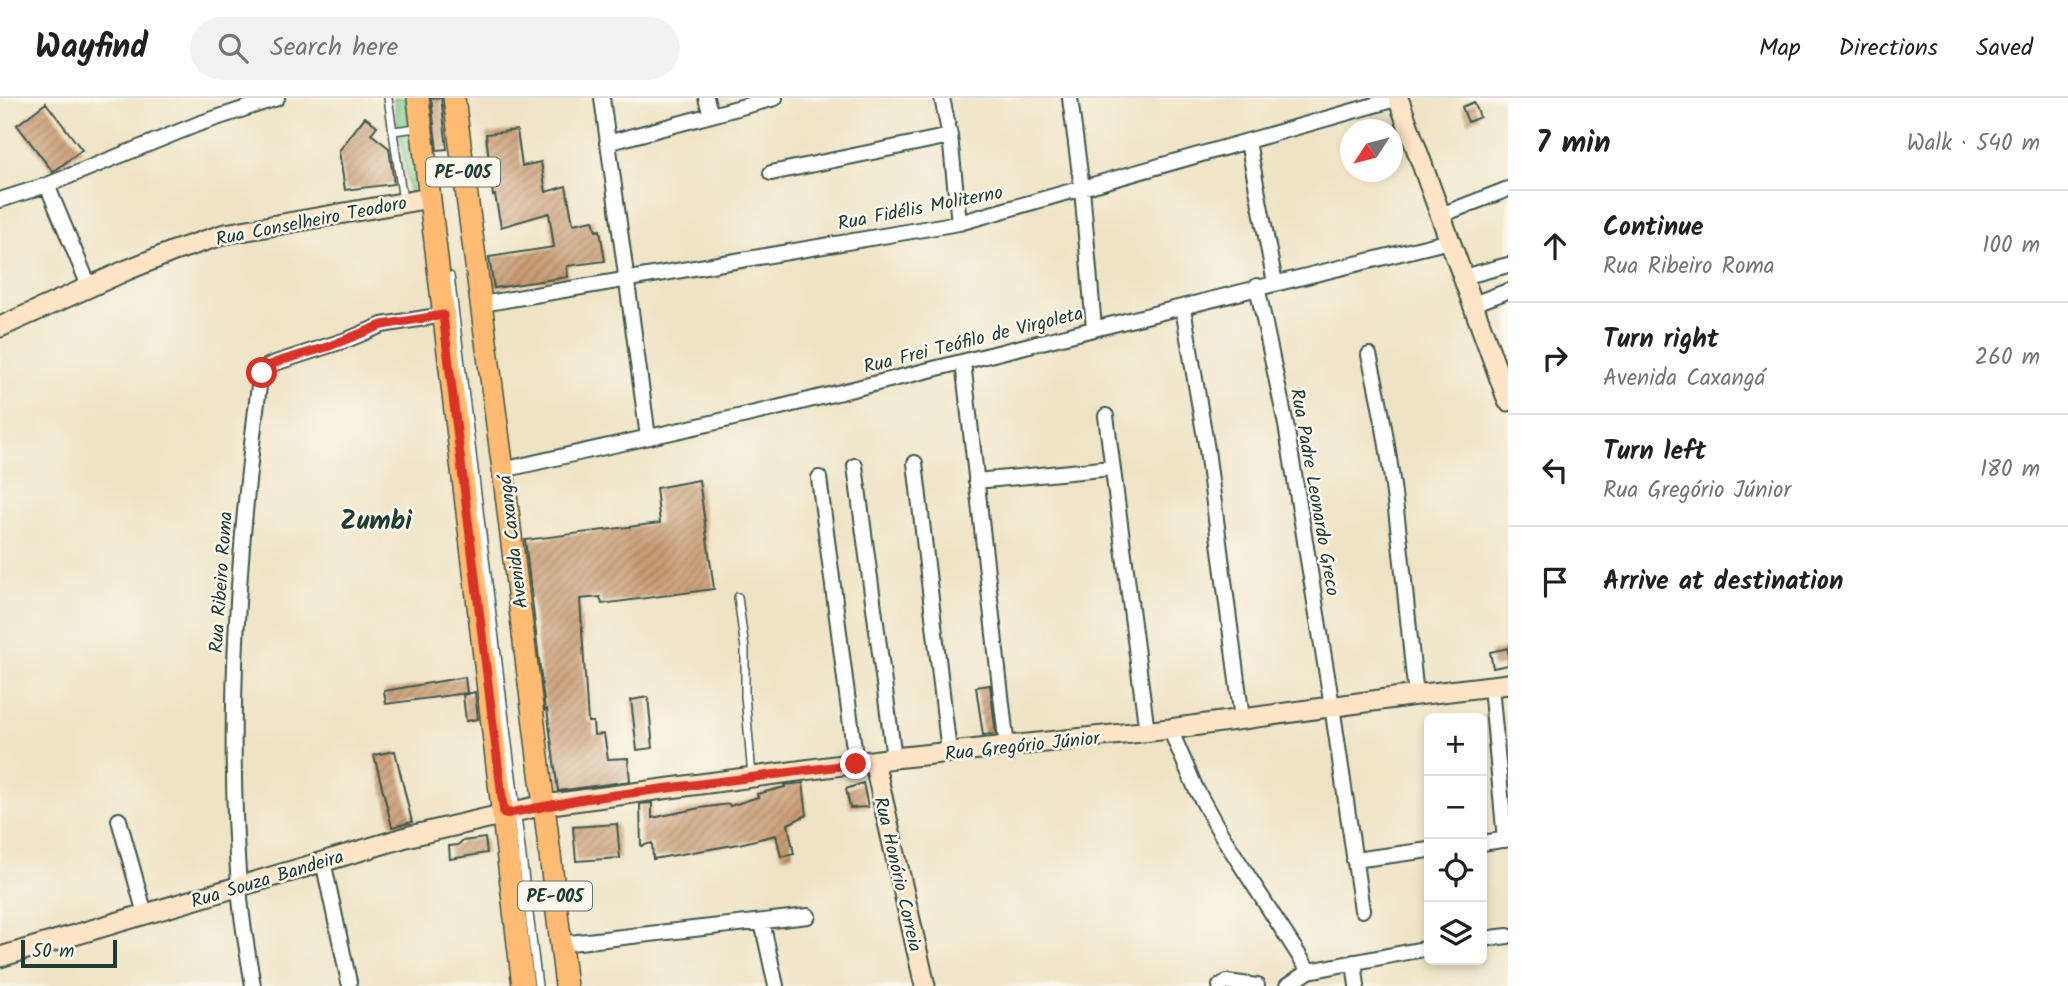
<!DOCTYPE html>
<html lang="en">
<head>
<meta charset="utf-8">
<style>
	:root { --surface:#fff; --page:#f2f2f2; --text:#202124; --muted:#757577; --line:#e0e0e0 }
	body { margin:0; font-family:Kalam,sans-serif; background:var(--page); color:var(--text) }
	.controls { position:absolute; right:21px; bottom:21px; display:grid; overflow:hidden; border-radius:10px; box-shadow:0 4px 10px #0003 }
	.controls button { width:63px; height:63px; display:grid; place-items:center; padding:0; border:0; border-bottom:2px solid var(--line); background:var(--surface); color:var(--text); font:35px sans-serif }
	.compass { position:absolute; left:1340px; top:21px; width:63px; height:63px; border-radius:50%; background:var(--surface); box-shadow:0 4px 10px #0003; rotate:234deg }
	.scale { position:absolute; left:21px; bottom:18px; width:96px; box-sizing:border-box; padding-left:7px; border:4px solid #1f3d34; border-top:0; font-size:19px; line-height:24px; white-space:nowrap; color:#1f3d34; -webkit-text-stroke:5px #fbf7ec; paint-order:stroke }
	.stop { position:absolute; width:21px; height:21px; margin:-16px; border:5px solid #d93025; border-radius:50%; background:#fff }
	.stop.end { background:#d93025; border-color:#fff; box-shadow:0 2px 7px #0008 }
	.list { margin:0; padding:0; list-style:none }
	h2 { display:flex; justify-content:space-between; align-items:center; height:91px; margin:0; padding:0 28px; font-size:30px }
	h2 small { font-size:23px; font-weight:400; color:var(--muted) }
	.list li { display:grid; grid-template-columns:46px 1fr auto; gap:21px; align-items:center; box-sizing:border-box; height:112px; padding:0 28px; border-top:2px solid var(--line) }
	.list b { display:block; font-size:26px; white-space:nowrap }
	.list p { margin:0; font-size:23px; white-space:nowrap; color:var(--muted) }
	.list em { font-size:23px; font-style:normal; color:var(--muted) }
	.icon { flex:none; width:38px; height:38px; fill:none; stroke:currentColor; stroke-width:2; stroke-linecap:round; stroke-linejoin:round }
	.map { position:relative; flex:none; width:1508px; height:888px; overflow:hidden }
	header { display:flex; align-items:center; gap:42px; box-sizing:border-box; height:98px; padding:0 35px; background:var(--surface); border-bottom:2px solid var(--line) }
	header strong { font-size:33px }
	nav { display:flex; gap:38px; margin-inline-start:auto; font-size:24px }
	.search { width:490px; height:63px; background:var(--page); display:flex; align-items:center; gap:18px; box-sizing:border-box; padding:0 24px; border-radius:38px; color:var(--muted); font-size:26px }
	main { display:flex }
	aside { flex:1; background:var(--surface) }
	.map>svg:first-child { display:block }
	.park { fill:url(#park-crowns); stroke:#508863; stroke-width:2 }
	.building { fill:url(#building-hatch) }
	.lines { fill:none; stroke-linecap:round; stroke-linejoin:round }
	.lane-casing { stroke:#3e564a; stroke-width:10 }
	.street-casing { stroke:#3e564a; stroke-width:18 }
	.secondary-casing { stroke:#3e564a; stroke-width:23 }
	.primary-casing { stroke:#3e564a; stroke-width:24 }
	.lane { stroke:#fff; stroke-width:7 }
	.street { stroke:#fff; stroke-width:14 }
	.secondary { stroke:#ffe4c6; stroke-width:19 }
	.primary { stroke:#febb71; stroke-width:21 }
	.route { stroke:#d93025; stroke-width:9 }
	.labels { text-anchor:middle; stroke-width:5; stroke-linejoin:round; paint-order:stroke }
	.shield { fill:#fbf7ec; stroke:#61756b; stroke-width:2 }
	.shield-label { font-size:18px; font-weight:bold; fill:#1f3d34 }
	.street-label { font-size:19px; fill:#1f3d34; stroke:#fbf7ec }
	.district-label { font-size:26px; font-weight:bold; fill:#1f3d34; stroke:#fbf7ec }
</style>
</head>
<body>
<header>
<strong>Wayfind</strong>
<div class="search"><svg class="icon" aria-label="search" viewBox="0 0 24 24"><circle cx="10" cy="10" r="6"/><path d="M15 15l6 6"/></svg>Search here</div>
<nav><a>Map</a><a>Directions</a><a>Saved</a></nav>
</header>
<main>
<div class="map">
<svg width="1508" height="888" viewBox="0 0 1508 888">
	<defs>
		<pattern id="park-crowns" width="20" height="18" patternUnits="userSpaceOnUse" patternTransform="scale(1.75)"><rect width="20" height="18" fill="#80d292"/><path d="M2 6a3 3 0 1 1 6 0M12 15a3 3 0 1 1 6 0" fill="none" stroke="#68ac78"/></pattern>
		<pattern id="building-hatch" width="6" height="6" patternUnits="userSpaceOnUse" patternTransform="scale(1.75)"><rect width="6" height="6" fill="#c99b73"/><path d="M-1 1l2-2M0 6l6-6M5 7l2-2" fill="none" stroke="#a3805f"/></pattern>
	</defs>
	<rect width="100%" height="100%" fill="#fbf7ec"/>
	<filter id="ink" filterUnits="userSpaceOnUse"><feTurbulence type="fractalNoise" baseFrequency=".0143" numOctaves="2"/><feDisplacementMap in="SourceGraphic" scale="14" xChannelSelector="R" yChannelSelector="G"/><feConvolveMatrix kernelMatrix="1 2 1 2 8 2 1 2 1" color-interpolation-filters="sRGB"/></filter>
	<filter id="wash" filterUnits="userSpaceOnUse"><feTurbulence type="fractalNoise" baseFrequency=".00686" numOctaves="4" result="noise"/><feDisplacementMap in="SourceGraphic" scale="28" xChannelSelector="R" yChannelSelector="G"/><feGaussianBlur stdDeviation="1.57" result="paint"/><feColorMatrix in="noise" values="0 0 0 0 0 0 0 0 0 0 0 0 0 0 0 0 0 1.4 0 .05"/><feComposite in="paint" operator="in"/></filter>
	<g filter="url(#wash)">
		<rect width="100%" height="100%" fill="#efe3c5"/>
		<path class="park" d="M394,0H406L422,96L410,98Z"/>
		<g id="blocks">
			<path class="building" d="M431,0H441L447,51L437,52Z
				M1474,4L1480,19L1468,24L1462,9Z
				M46,5L82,52L53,74L17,27Z
				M365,19L377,28L371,36L389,50L394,86L345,92L339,53Z
				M517,32L522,68L541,64L546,94L566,88L573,126L593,122L596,133L600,132L605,163L567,168L568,179L494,190L489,159L554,149L549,115L501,129L495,97L493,98L486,36Z
				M699,382L714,491L602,506L600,499L580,501L588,624H593L594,637L604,636L608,661L628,660L630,683L558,693L547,611L545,612L525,442L660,425L656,390Z
				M1508,550V567L1493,570L1490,554Z
				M465,579L467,595L386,606L384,593Z
				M990,587L996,636L983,637L976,589Z
				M475,594L478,621L466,623L463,597Z
				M648,599L653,650L637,652L631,602Z
				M395,653L412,724L392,729L374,657Z
				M803,685L807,717L788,726L794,756L781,759L776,737L739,746L653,761L652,745L641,748L640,706L652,705V720L700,710L729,706L730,708L758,699L757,696L785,689L784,687Z
				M863,685L868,709L850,710L846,691Z
				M617,726L620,760L576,763L573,729Z
				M485,740L487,755L450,761L449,748L458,747L462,743Z"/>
		</g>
	</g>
	<g filter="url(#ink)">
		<use href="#blocks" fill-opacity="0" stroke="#3e564a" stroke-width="2"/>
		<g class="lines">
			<defs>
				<path id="lane" d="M388,0L403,103
					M393,33L417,30
					M450,178L538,888
					M738,499L745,551V597L752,678"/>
				<path id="street" d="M602,0L648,339
					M706,0L711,17
					M942,0L950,38L959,125
					M1070,0L1082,91L1094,230
					M1248,44L1275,185
					M607,45L775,0
					M771,75L950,38
					M47,87L89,188
					M0,102L47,87L198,26L277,0
					M1441,117L1508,91
					M1463,179L1508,167
					M1257,188L1286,327L1332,608L1362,812
					M482,206L959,125L1399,0
					M1473,206L1508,193
					M1183,210L1207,352L1242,621
					M1369,257C1396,368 1403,483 1416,597
					M963,264L1007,650
					M1106,318L1147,634
					M915,365L949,654
					M855,368L894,660
					M503,372C601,349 700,329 797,305C1016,252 1232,195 1450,143
					M819,380L856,666
					M976,383L1112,370
					M1491,588L1505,742
					M1170,631L1196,691L1221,736L1309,873
					M119,722L145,816
					M1482,745L1508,741
					M1354,762L1429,752
					M323,763L349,884
					M762,824L776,888
					M1482,841L1508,838
					M561,846L808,818
					M1354,864L1357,888
					M253,888C248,855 241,822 239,788C226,619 238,449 260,280L266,269L272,266L349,241L382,227L443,217
					M1220,888L1227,884L1257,888
					M1287,888L1309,873L1429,850"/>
				<path id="secondary" d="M1398,0L1508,303
					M0,229L127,172L174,153L225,136L430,100
					M874,663L925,888
					M0,859L410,738L544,707L894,660L1170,631L1416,597L1508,586"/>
				<path id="primary" d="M418,0L523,888
					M454,0L503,372L566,888"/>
			</defs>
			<use href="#lane" class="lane-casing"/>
			<use href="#street" class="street-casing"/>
			<use href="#secondary" class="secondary-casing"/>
			<use href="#primary" class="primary-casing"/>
			<use href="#lane" class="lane"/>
			<use href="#street" class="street"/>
			<use href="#secondary" class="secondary"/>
			<use href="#primary" class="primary"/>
		</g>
	</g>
	<g class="lines" filter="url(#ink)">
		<path class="route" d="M262,275L266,269L280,263L327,249L382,227L443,217L504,716L584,701L856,666"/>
	</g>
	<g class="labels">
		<g class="shield">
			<rect x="426" y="59.5" width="74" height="29" rx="5"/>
			<rect x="518" y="783.5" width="74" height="29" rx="5"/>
		</g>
		<g class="shield-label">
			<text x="463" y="80">PE-005</text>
			<text x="555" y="804">PE-005</text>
		</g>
		<g class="street-label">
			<text transform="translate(920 109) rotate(-11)" y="7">Rua Fidélis Moliterno</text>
			<text transform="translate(311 122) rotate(-11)" y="7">Rua Conselheiro Teodoro</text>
			<text transform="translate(973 241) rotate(-14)" y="7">Rua Frei Teófilo de Virgoleta</text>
			<text transform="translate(1316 394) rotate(80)" y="7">Rua Padre Leonardo Greco</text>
			<text transform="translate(512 444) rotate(-97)" y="7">Avenida Caxangá</text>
			<text transform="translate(220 484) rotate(-86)" y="7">Rua Ribeiro Roma</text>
			<text transform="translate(1022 647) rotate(-6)" y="7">Rua Gregório Júnior</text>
			<text transform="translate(899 776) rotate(77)" y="7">Rua Honório Correia</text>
			<text transform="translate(267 780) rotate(-17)" y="7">Rua Souza Bandeira</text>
		</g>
		<g class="district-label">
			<text x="376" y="431">Zumbi</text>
		</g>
	</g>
</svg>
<div class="controls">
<button>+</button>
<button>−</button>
<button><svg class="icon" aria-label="locate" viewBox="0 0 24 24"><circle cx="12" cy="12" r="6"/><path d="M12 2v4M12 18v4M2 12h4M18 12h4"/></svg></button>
<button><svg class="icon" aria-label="layers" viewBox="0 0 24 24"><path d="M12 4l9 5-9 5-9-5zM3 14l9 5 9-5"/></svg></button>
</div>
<svg class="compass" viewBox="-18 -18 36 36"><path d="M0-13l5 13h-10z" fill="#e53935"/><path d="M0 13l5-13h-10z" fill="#757577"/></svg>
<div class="scale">50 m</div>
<div class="stop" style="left:262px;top:275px"></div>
<div class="stop end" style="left:856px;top:666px"></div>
</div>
<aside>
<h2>7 min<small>Walk · 540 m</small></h2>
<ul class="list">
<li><svg class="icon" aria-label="ahead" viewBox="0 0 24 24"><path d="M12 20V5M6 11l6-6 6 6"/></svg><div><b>Continue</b><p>Rua Ribeiro Roma</p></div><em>100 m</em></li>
<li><svg class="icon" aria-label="right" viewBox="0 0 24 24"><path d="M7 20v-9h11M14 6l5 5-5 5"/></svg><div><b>Turn right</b><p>Avenida Caxangá</p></div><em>260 m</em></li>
<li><svg class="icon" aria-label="left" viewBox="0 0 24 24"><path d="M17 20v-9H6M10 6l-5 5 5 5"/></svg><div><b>Turn left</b><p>Rua Gregório Júnior</p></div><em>180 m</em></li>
<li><svg class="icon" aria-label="arrive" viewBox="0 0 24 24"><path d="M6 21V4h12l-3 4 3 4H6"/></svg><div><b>Arrive at destination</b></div></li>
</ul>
</aside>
</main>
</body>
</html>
